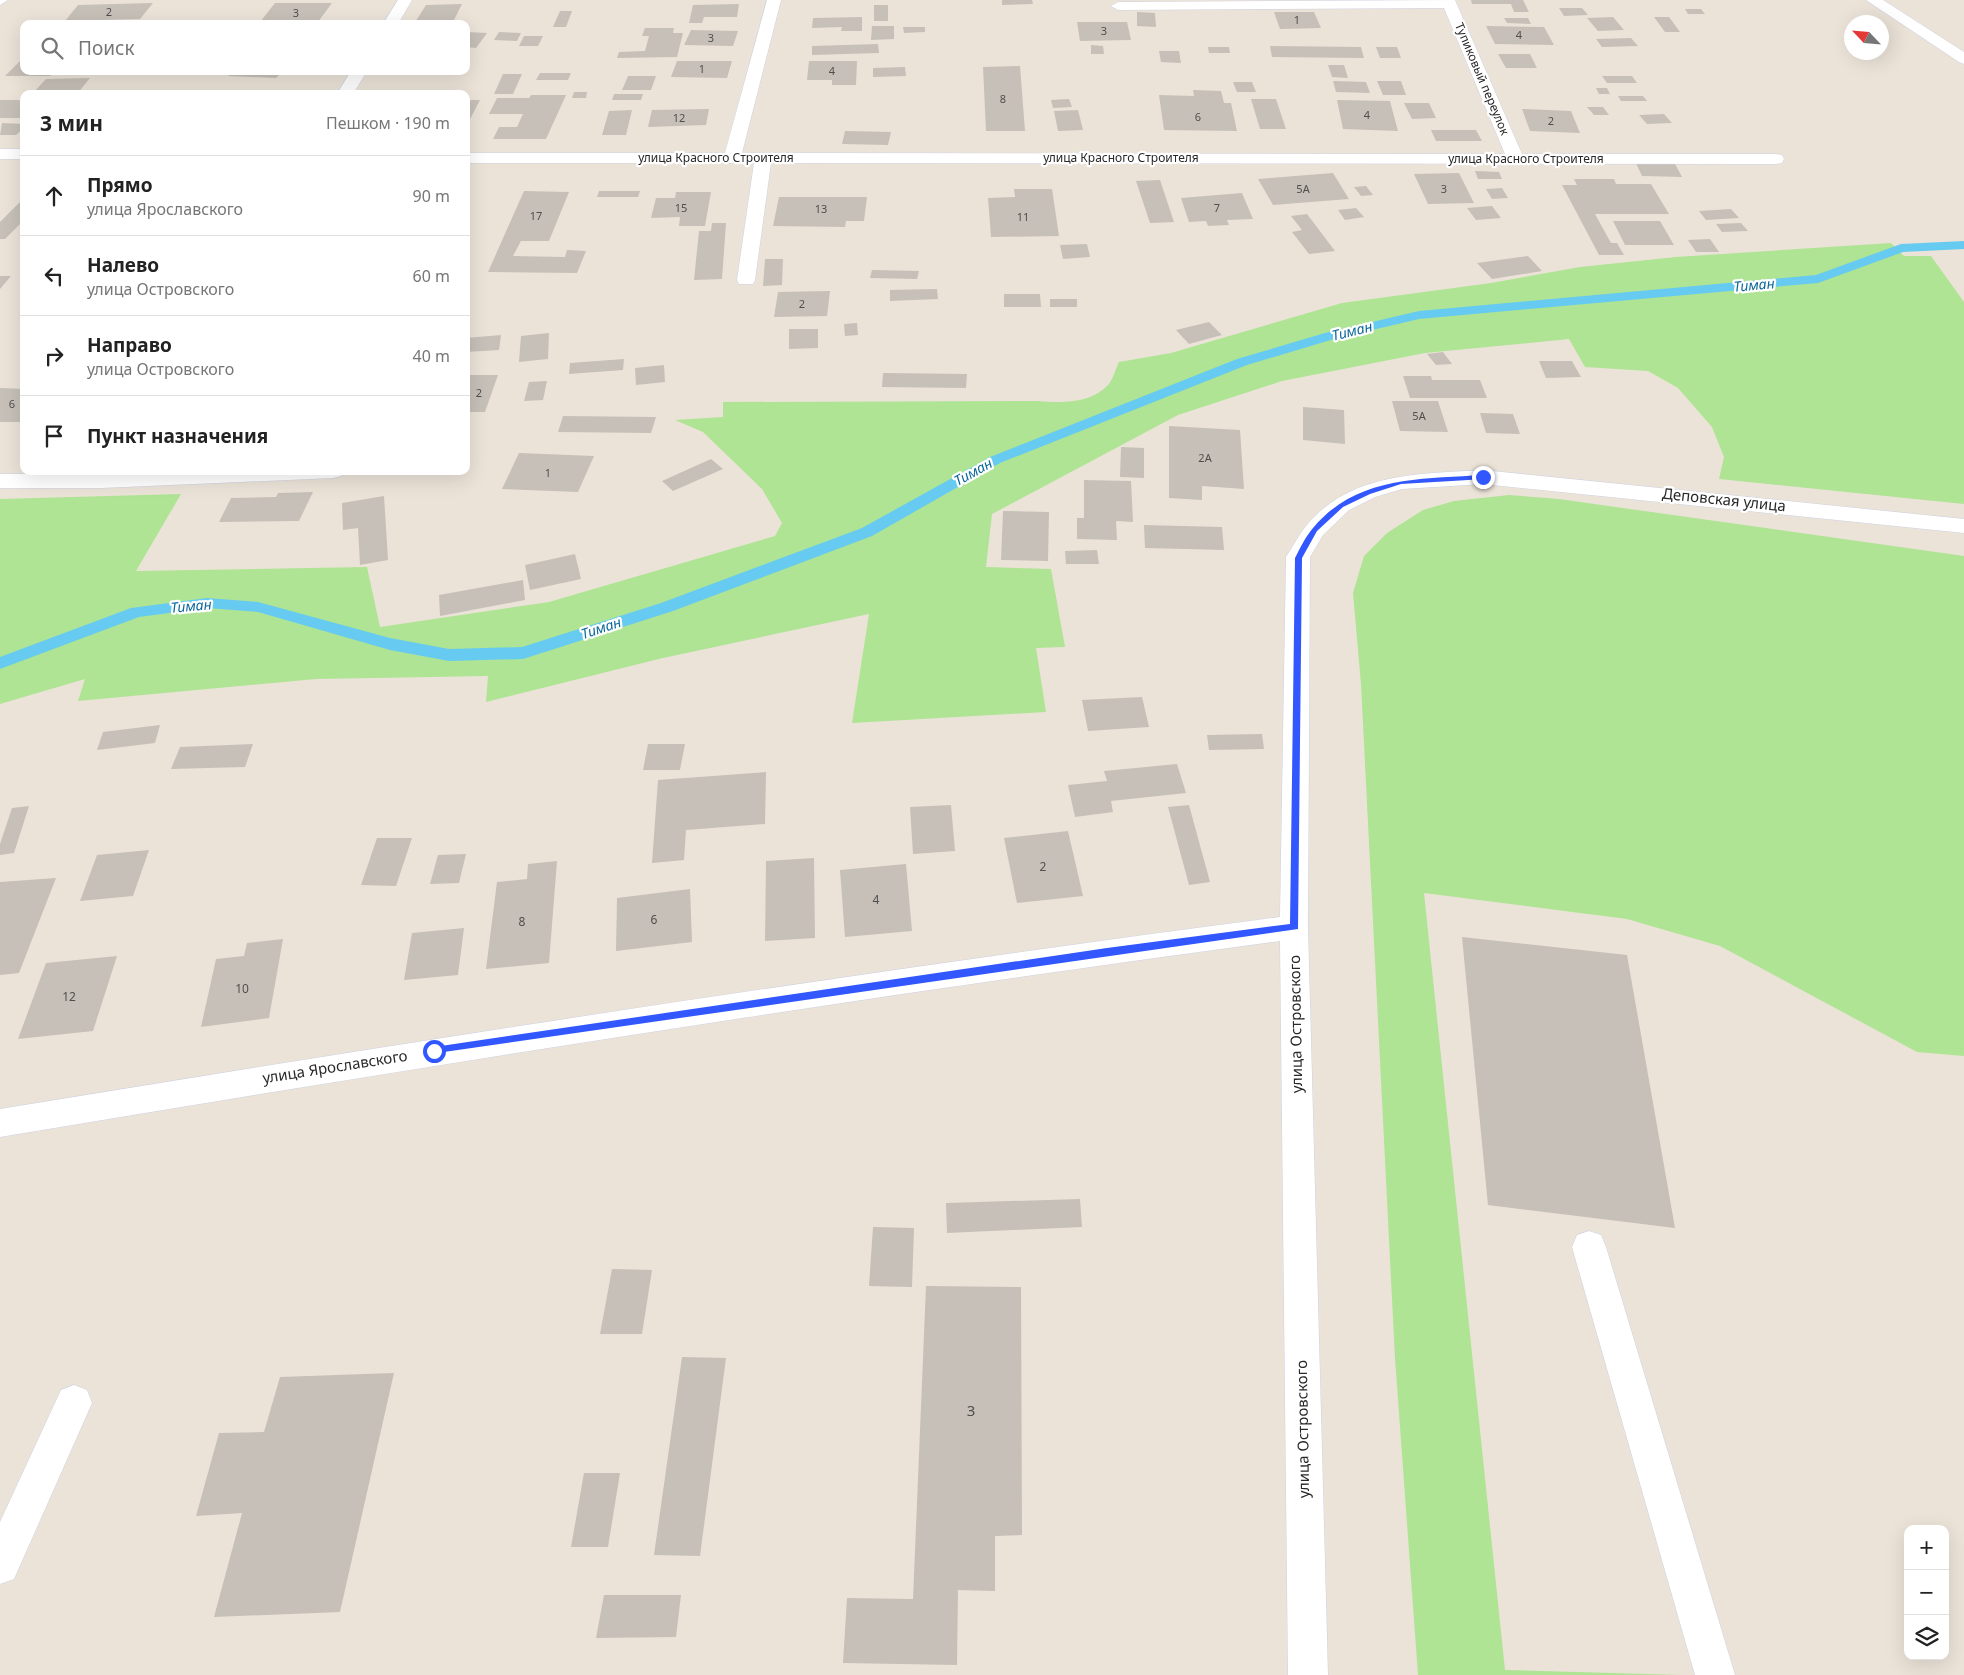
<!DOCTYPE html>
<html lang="ru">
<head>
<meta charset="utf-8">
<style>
	:root { --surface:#fff; --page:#f2f2f2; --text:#222; --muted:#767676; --line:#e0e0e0 }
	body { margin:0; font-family:"Noto Sans",sans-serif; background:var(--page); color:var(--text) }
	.controls { position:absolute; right:15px; bottom:15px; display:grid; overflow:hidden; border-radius:10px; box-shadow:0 5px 20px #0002 }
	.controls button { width:45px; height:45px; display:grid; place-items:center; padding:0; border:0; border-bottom:1px solid var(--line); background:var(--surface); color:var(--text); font:25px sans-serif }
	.compass { position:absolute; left:1844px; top:15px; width:45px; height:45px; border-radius:50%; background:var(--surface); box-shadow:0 5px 20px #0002; rotate:296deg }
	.stop { position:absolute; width:15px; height:15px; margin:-11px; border:4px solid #3257fe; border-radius:50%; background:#fff }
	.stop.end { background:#3257fe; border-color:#fff; box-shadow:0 1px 5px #0008 }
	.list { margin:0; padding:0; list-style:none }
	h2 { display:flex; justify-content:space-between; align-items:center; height:65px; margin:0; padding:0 20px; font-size:21px }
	h2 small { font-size:16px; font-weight:400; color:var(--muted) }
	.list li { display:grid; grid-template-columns:32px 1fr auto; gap:15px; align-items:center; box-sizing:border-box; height:80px; padding:0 20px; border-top:1px solid var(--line) }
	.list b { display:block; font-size:19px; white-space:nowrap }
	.list p { margin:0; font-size:16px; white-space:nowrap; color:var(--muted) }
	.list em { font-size:16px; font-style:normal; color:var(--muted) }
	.icon { flex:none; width:28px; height:28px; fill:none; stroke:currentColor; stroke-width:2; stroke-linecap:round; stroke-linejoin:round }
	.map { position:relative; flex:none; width:1964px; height:1675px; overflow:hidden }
	.search { position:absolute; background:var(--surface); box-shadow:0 5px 20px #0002; left:20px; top:20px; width:450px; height:55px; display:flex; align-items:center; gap:12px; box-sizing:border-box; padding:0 18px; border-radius:10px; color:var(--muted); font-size:19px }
	.panel { position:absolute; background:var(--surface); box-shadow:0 5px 20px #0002; left:20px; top:90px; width:450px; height:385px; border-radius:10px }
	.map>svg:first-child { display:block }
	.green { fill:#aee493 }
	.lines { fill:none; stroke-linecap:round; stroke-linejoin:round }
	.stream { fill:#67cbf1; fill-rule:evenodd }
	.building { fill:#c6c0b8 }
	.minor-casing { stroke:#ced1e2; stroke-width:1 }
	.minor { fill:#fff; fill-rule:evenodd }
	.route { fill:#3257fe }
	.labels { text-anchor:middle; stroke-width:4.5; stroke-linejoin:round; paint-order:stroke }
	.far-number-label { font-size:11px; fill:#504e4c }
	.far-street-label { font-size:12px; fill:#282828; stroke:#fff }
	.number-label { font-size:12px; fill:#504e4c }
	.far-water-label { font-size:14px; font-style:italic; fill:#0a6799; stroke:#fff }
	.street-label { font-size:15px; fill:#282828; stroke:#fff }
	.near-number-label { font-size:15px; fill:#504e4c }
</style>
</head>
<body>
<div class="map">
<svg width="1964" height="1675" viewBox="0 0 1964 1675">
	<rect width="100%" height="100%" fill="#ebe3d8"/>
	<path class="green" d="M1891,243L1904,256H1931L1964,302V504L1719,479L1724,457L1712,427L1678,388L1648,371L1585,367L1569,339L1425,353L1282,381L1178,415L992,514L986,567L1051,569L1065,647L1036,648L1046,712L852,723L869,614L663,658L486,702L488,676L316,679L78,701L85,679L0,704V499L181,494L136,571L367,567L380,627L549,602L775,536L782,523L762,489L703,432L675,420L723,417V402L1038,401C1061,403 1091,404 1109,384C1113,379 1116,368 1119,362L1171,353L1342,303L1491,283L1580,267L1676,257Z
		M1509,495L1559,499L1964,556V1056L1917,1052L1720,946L1627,919L1424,893L1505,1670L1681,1675H1418L1395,1358L1361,684L1353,593L1364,556L1387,533L1423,510L1454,501Z"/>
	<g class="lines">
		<path class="stream" d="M1964,241V249L1903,252L1818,283L1419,319L1334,339L1247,365L1000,463L872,536L673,611L523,659L449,661L390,650L258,612L207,608L139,617L0,669V657L131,608L207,598L258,602L390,638L449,649L522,647L661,603L862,528L990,457L1237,359L1325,333L1419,311L1816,275L1901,244Z"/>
	</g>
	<path class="building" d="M1002,0H1032L1033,4L1002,5Z
		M1471,0H1523L1529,12H1514L1511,4H1472Z
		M153,3L140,19L65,21L78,5Z
		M275,3H332L318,22H260Z
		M462,4L452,24H414L426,5Z
		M739,4L737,17H704L702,23H689L693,5Z
		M874,5H888V21H874Z
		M1559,8H1582L1588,15L1564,16Z
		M1685,9H1701L1705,14H1688Z
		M560,11H572L566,27H553Z
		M1137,12L1155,13L1156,27L1137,26Z
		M1274,12H1314L1321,28L1280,29Z
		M862,17V31H841L842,27L812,28L813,18Z
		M1613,17L1624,30L1598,31L1587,18Z
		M1654,17H1669L1680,32H1665Z
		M1504,18H1528L1531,24L1507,23Z
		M1077,22H1127L1131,40L1080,41Z
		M872,26H894V39L871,40Z
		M1486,26L1544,27L1554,45L1495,44Z
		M903,27H925V32L904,33Z
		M645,28H674L673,33H683L677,57L617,58L619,52L645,51L649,36H642Z
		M691,30L738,31L733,46L684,45Z
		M466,32L487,33L476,48L466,47Z
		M499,32L521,33L517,41L494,40Z
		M524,36H543L538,46H519Z
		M1631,38L1638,46L1602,47L1596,39Z
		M878,44L879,53L812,55V46Z
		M1091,45L1103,46L1104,54H1091Z
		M1270,46L1361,47L1364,58L1272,57Z
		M1208,47H1229L1230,53H1209Z
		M1376,47H1397L1401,58H1380Z
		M1159,51H1179L1181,63L1161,62Z
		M1498,54H1530L1537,68H1506Z
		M22,59L24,71H54L50,76H5Z
		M677,61H732L727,78L671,77Z
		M809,61H857L856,85H832V80H807Z
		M1328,65H1344L1348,78L1332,77Z
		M1020,66L1025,131H986L983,67Z
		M905,67L906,76L873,77V68Z
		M233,71H283L276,78L228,76Z
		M540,73H571L568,80H536Z
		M503,74H522L513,94H494Z
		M628,76H656L651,90H622Z
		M1602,76H1632L1637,83H1607Z
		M90,78L77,94H32L46,79Z
		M1333,81L1366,82L1370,93L1336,92Z
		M1377,81H1401L1406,95H1383Z
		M1233,82H1252L1256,92H1237Z
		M1596,88H1607L1610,94H1599Z
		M211,90L265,91L263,94H208Z
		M1193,90L1221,91L1224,103H1231L1237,131L1164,130L1159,95L1194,96Z
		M121,91L164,92V94H119Z
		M574,92H587L586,98H572Z
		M614,94H643L641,100H612Z
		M531,95H566L546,139H493L499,127H517L523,114H489L497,98H529Z
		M1618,96H1643L1647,101H1621Z
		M1069,99L1072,107L1053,108L1051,100Z
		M1251,99H1276L1286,129H1260Z
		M0,100H24V118H0Z
		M466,100H480L469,121H466Z
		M1337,100L1390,101L1398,131L1343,129Z
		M1404,103H1429L1436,118L1412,119Z
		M1587,107H1603L1609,115H1594Z
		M709,109L706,125L648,127L652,110Z
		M1522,109L1571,111L1580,133L1530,131Z
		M632,110L626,135H602L609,111Z
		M1078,110L1083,130L1058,131L1054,111Z
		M1664,114L1672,123L1647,124L1639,115Z
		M2,123L24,124V128L16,135H0Z
		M1431,130H1476L1482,141H1436Z
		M845,131L891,132L888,145L842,144Z
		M1635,161L1674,162L1682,177L1642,176Z
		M1475,171L1499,172L1502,179H1478Z
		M1333,173L1349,199L1273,205L1258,179Z
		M1459,173L1474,203L1428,204L1414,174Z
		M1574,179H1614L1616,184H1651L1669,214H1595L1611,243H1617L1624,255H1599L1562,185H1577Z
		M1160,180L1174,222L1150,223L1136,181Z
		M1366,186L1373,195L1361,196L1354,187Z
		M1502,188L1508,198L1492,199L1486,189Z
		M1014,189H1052L1059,236L991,237L988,198L1015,197Z
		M524,191L569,192L549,241H521L513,256L565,257L567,250L586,251L577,273L488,272Z
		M599,191H640L638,197H597Z
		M676,192H711L705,226H679L680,217L651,218L656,198H675Z
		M1242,193L1253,219L1227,220L1229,225L1208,226L1206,221L1189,222L1181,198Z
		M779,197H867L864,221H846L845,227L773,226Z
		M24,198V220L5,239H0V222Z
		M1492,206L1501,218L1476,220L1467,208Z
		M1356,208L1364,217L1345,220L1338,210Z
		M1731,209L1739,218L1706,220L1699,211Z
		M1307,214L1335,251L1309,254L1292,232L1302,230L1291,216Z
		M1613,221H1660L1674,245H1625Z
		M712,223H726L722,279L694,280L699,231H711Z
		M1741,223L1748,231L1722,232L1716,224Z
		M1710,239L1719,252H1696L1688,240Z
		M1087,244L1090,257L1063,259L1060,245Z
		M1528,256L1542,271L1492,279L1477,263Z
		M765,259H783L782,285L763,286Z
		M872,270L919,271L917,279L870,278Z
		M0,276H11L0,289Z
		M937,289L938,299L890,301V290Z
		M830,291L827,316L774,317L778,292Z
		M1004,294H1040L1041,307H1004Z
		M1050,299H1077V307H1050Z
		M1209,322L1222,335L1189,344L1176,330Z
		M857,323L858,335L845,336L844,324Z
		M789,329H818V348L789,349Z
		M549,333L548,359L519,362L521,336Z
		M501,335L499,350L466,352V338Z
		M1443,352L1452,364L1436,365L1427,354Z
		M624,359L623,370L569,374L570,363Z
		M1539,361H1572L1581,377L1546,378Z
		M664,365L665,382L636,385L635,368Z
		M883,373L967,374L966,388L882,387Z
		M466,375H498L485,412H466Z
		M1403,376H1431L1432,380H1480L1487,398H1410Z
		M547,381L543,400L524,401L529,382Z
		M0,388L24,389L22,422H0Z
		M1392,401H1438L1448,432L1400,431Z
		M1303,407L1344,410L1345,444L1303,440Z
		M1480,413L1513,414L1520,434L1486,433Z
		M563,416L656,417L651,433L558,432Z
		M1169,426L1240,430L1244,489L1202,486V500L1169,498Z
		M1121,447L1144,448V478L1120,477Z
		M519,453L594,456L578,492L502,489Z
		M711,459L723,469L673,491L662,481Z
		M1084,480L1131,481L1133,522L1116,521L1117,540L1077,539V518H1084Z
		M313,492L299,521L219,522L231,498L276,497L278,493Z
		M384,496L388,560L360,565L358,528L343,530L342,503Z
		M1003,511L1049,512L1048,561L1001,560Z
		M1144,525L1222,527L1224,550L1145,548Z
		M1097,550L1099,564H1066L1065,551Z
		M575,554L581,579L530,590L525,565Z
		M523,580L525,600L440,616L439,595Z
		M1142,697L1149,727L1088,731L1082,700Z
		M160,725L155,743L97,750L103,732Z
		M1262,734L1264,749L1209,750L1207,735Z
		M253,744L245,767L171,769L180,747Z
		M648,744H685L680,770H643Z
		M1177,764L1186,793L1111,801L1113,812L1075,817L1068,785L1107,781L1104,771Z
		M766,772L765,824L686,830L684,860L652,863L658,780Z
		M951,805L955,851L913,854L910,807Z
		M1189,805L1210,882L1189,885L1168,807Z
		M29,806L14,853L0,855V844L12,808Z
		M1068,831L1083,896L1017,903L1004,838Z
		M377,838H412L396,886L361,885Z
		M149,850L133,896L80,901L97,855Z
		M466,854L459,883L430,884L438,855Z
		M814,858L815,938L765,941L766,861Z
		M557,861L549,963L486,969L497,882L527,879L528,864Z
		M906,864L912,931L845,937L840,870Z
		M56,878L19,973L0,975V882Z
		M690,889L692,942L616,951L617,898Z
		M464,928L458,975L404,980L412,933Z
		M1462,937L1627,955L1675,1228L1488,1205Z
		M283,939L269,1018L201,1027L216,959L244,956L247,943Z
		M117,956L93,1031L18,1039L46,963Z
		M1080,1199L1082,1227L947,1233L946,1203Z
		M873,1227L914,1228L912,1287L869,1286Z
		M612,1269L652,1270L642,1334H600Z
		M926,1286L1021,1287L1022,1535L995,1536V1591L958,1590L957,1665L843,1663L847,1598L913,1599Z
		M682,1357L726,1358L700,1556L654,1555Z
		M394,1373L340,1612L214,1617L242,1513L196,1516L219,1433L264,1432L280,1377Z
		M584,1473H620L608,1547H571Z
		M604,1595H681L676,1637L596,1638Z"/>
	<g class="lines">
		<defs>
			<path id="minor" d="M0,0H8L0,5Z
				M398,0H412L398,24H383Z
				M767,0H781L742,153L1505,154L1444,8L1118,10L1111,6L1118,2L1455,0L1522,154H1776L1782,155L1784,159L1782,163L1776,164L771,163L755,280L753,284H739L737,280L754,163H466V153H725Z
				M1866,0H1883L1964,52V64L1959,62Z
				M351,71H367L353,94H337Z
				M0,149H24V159H0Z
				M1483,470L1964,519V533L1483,484L1402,489L1375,497L1349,510L1323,535L1310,557L1308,927L1328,1675H1288L1280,941C852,998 426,1066 0,1137V1109C426,1039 852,973 1280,917L1286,557C1293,547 1299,534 1307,525C1351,472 1421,474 1483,470Z
				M171,471H344L341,476L333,478L101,488H0V474H101Z
				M1589,1231L1601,1235L1606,1247L1735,1675H1695L1572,1247L1577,1235Z
				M74,1385L87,1390L92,1403L14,1579L0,1584V1522L61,1390Z"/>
		</defs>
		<use href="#minor" class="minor-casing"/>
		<use href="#minor" class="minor"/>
	</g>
	<path class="route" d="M1483,475L1485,479L1401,484L1370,494L1343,507L1317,531L1302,558L1298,929L430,1054V1048L434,1047L1107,948L1290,924L1295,558C1300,548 1306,536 1313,528C1356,476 1421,479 1483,475Z"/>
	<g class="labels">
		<g class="far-number-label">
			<text x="109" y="16">2</text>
			<text x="296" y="17">3</text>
			<text x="1297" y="24">1</text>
			<text x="1104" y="35">3</text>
			<text x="1519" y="39">4</text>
			<text x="711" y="42">3</text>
			<text x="702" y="73">1</text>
			<text x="832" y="75">4</text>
			<text x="1003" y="103">8</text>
			<text x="1367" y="119">4</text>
			<text x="1198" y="121">6</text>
			<text x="679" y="122">12</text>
			<text x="1551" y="125">2</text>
			<text x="1303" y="193">5А</text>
			<text x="1444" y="193">3</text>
			<text x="681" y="212">15</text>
			<text x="1217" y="212">7</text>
			<text x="821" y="213">13</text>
			<text x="536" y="220">17</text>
			<text x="1023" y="221">11</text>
			<text x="802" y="308">2</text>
			<text x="479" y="397">2</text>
			<text x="12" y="408">6</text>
			<text x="1419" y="420">5А</text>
			<text x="1205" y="462">2А</text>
			<text x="548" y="477">1</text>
		</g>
		<g class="far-street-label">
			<text transform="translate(1482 79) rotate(67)" y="4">Тупиковый переулок</text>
			<text x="716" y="162">улица Красного Строителя</text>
			<text x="1121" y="162">улица Красного Строителя</text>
			<text x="1526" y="163">улица Красного Строителя</text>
		</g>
		<g class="number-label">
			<text x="1043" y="871">2</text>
			<text x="876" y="904">4</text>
			<text x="654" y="924">6</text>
			<text x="522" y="926">8</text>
			<text x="242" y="993">10</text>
			<text x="69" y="1001">12</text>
		</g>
		<g class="far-water-label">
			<text transform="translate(1754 285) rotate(-5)" y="5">Тиман</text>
			<text transform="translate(1352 331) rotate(-14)" y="5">Тиман</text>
			<text transform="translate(973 472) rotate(-29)" y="5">Тиман</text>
			<text transform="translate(191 606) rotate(-5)" y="5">Тиман</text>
			<text transform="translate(601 628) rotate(-18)" y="5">Тиман</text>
		</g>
		<g class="street-label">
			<text transform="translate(1724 500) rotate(6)" y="5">Деповская улица</text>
			<text transform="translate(1296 1024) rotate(-91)" y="5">улица Островского</text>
			<text transform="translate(335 1067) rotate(-9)" y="5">улица Ярославского</text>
			<text transform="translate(1303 1429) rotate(-91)" y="5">улица Островского</text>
		</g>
		<g class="near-number-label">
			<text x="971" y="1416">3</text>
		</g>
	</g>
</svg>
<div class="controls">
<button>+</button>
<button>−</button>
<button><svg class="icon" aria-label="layers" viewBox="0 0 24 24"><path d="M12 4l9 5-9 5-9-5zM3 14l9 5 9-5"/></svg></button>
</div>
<svg class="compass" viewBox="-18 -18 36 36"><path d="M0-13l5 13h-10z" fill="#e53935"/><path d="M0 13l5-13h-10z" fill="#767676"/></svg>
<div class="stop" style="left:434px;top:1051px"></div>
<div class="stop end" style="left:1483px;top:477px"></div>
<div class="search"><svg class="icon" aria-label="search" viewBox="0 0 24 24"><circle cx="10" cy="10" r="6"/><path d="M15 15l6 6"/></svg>Поиск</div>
<section class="panel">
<h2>3 мин<small>Пешком · 190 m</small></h2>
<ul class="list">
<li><svg class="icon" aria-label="ahead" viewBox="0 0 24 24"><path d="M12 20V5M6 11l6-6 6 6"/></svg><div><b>Прямо</b><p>улица Ярославского</p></div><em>90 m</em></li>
<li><svg class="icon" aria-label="left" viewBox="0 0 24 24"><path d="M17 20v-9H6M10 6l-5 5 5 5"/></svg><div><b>Налево</b><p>улица Островского</p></div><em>60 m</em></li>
<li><svg class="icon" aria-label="right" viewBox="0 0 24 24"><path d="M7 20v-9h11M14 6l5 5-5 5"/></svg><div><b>Направо</b><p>улица Островского</p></div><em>40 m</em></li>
<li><svg class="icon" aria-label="arrive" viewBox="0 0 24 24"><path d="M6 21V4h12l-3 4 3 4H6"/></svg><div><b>Пункт назначения</b></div></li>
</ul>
</section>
</div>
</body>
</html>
